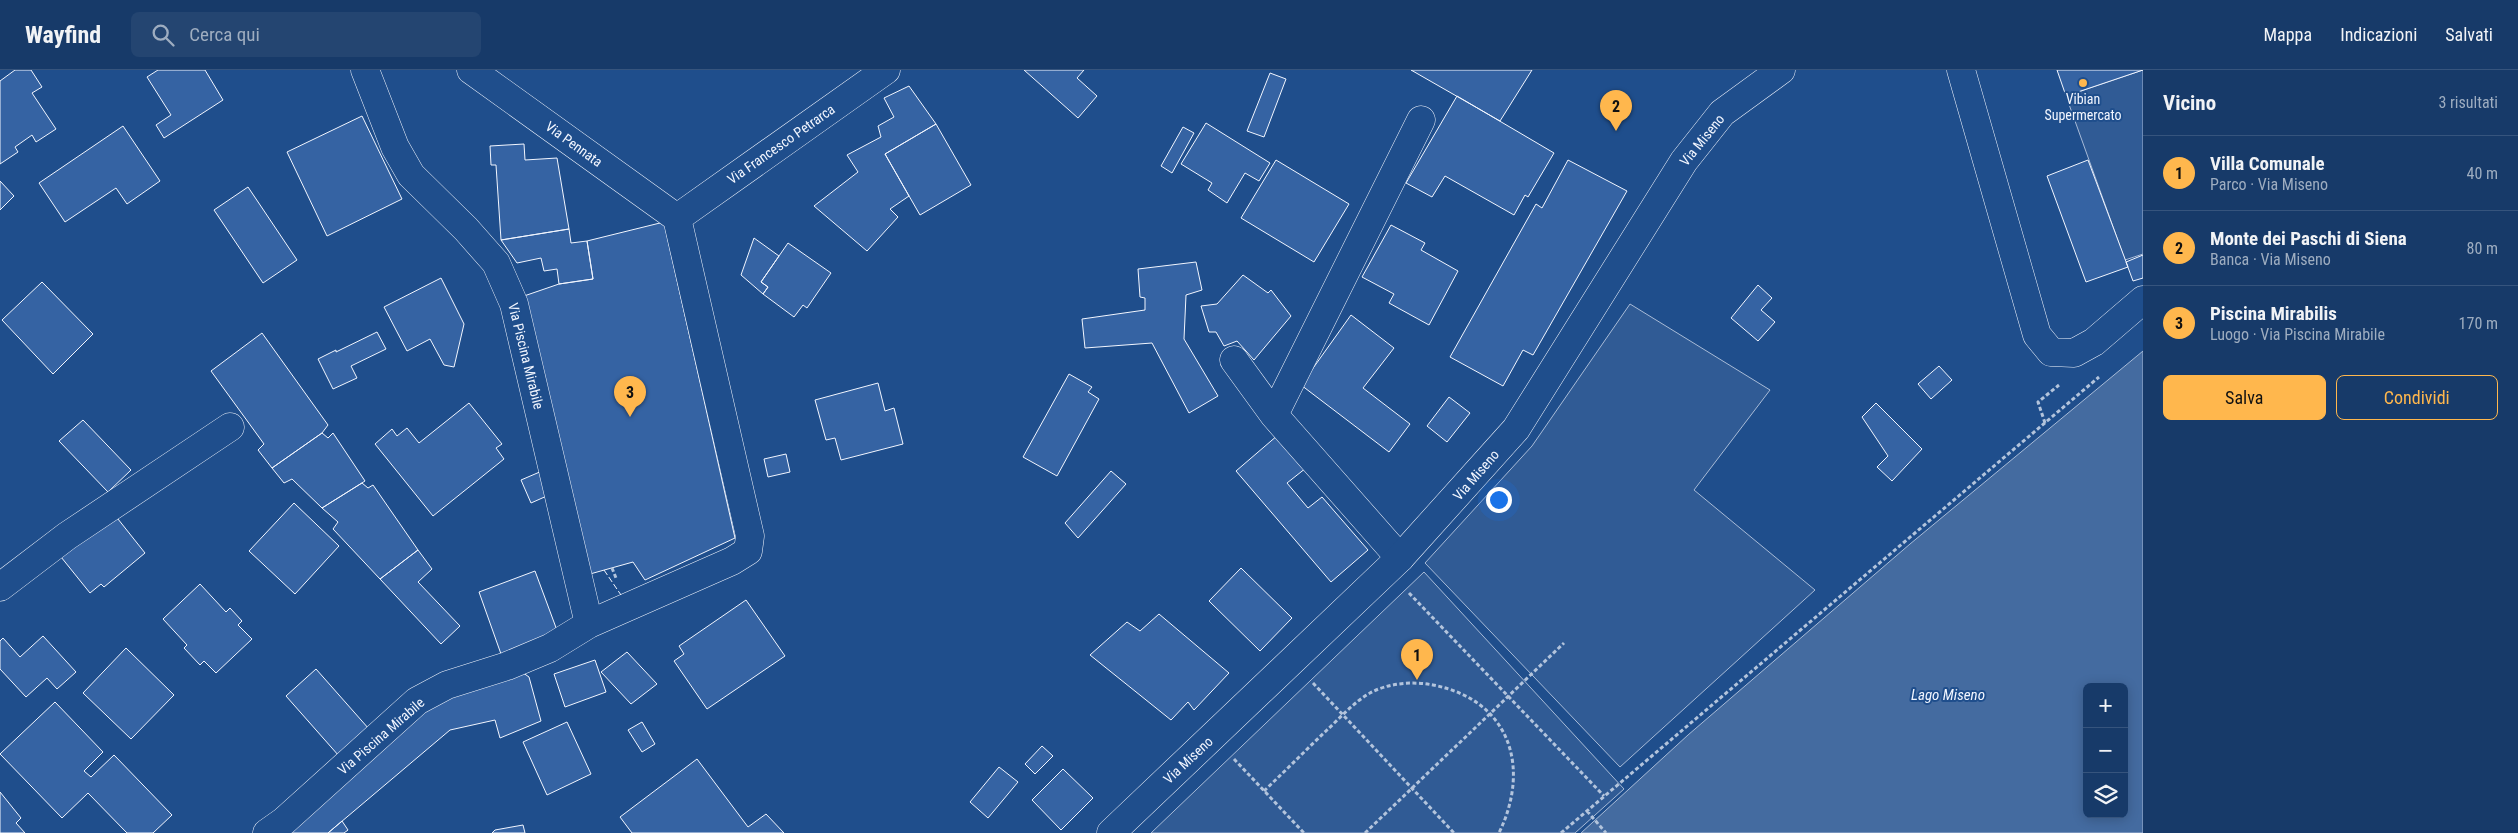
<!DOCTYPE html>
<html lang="it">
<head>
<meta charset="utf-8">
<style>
	:root { --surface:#173a69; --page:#244571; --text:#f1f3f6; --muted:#9eadc0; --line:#36547d; --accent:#ffb74d }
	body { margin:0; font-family:"Roboto Condensed",sans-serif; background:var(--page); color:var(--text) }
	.controls { position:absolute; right:15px; bottom:15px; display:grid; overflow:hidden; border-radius:8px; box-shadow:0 2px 12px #0003 }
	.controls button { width:45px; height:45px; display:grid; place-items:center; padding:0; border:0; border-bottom:1px solid var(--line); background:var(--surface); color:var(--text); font:25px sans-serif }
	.you { position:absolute; left:1498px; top:429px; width:18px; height:18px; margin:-12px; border:4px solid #fff; border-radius:50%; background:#1a73e8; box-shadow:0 0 0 8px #1a73e833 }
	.badge { display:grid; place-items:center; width:32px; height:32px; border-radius:50%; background:var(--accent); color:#111; font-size:16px; font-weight:700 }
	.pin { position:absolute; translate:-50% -41px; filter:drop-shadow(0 1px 2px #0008) }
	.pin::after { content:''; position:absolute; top:26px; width:18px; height:15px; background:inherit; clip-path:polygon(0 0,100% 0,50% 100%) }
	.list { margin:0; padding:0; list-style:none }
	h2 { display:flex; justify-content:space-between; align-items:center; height:65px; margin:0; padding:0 20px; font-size:21px }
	h2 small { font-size:16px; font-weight:400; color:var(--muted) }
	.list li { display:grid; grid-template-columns:32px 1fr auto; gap:15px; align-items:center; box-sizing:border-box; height:75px; padding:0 20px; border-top:1px solid var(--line) }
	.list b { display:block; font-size:19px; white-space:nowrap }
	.list p { margin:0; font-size:16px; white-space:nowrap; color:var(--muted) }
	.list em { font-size:16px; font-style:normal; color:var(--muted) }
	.actions { display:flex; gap:10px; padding:15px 20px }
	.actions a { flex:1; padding:11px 0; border:1px solid var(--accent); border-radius:8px; text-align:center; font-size:18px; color:var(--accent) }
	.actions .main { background:var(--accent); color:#111 }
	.icon { flex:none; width:28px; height:28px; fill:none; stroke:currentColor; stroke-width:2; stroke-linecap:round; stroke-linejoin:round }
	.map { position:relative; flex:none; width:2143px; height:763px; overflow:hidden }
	header { display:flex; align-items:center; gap:30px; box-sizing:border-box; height:70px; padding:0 25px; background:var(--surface); border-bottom:1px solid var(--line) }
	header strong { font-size:24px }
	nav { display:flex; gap:28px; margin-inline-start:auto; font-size:18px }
	.search { width:350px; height:45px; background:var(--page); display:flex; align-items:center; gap:12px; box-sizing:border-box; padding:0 18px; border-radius:8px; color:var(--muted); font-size:19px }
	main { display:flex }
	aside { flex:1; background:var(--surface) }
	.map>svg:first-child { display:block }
	.built { fill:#305b95; stroke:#a8bbd7 }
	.water { fill:#446ba0; stroke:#a8bbd7; fill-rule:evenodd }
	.building { fill:#3563a3; stroke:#f2f6ff }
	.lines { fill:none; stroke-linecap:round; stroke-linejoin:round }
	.minor-casing { stroke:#f2f6ff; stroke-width:29 }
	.major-casing { stroke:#f2f6ff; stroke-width:29 }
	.path { stroke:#b3c4dc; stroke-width:3; stroke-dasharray:4 2.5; stroke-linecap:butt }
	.minor { stroke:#1f4e8c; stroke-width:28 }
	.major { stroke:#1f4e8c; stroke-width:28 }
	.fence { stroke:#f2f6ff; stroke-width:1; stroke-dasharray:6 2.5; stroke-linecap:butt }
	.poi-dot { fill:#ffb74d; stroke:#1f4e8c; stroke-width:2 }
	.labels { text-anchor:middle; stroke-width:4; stroke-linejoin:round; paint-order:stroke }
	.poi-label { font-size:14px; fill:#f2f6ff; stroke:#1f4e8c }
	.street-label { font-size:14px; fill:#f2f6ff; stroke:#1f4e8c }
	.water-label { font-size:15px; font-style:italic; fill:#f2f6ff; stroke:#1f4e8c }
</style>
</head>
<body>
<header>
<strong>Wayfind</strong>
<div class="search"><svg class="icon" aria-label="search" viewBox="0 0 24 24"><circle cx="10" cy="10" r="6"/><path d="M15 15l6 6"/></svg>Cerca qui</div>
<nav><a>Mappa</a><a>Indicazioni</a><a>Salvati</a></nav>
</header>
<main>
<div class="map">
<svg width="2143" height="763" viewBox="0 0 2143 763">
	<rect width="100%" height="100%" fill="#1f4e8c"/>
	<path class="built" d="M2143,0V184L2125,190L2066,26Z
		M1630,234L1770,320L1694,420L1815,520L1620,697L1425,493L1532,376Z
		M1424,502L1624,719L1575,763H1151Z"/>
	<path class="water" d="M2143,281V763H1581L1688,665L1910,474ZM2087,617H2124V744H2087Z"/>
	<path class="building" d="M15,0H31L42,17L32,23L56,59L36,72L32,65L15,77L18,82L0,94V11Z
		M158,0H205L223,30L164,68L156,55L171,45L147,7Z
		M1024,0H1084L1077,8L1097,26L1078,48Z
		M1411,0H1532L1500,51Z
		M2057,0H2143L2066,26Z
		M1270,3L1286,9L1264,67L1247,61Z
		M909,16L936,54L885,84L909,126L890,139L898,147L867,181L814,136L858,102L847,85L881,67L878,56L894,47L884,28Z
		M1457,26L1554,83L1528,127L1525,125L1514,145L1445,106L1432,127L1406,113Z
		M362,46L402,129L327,166L287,82Z
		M1206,53L1270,93L1259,111L1245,103L1227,133L1208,120L1212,113L1181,94Z
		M936,54L971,115L920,145L885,84Z
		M123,56L160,111L127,134L116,118L65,152L39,113Z
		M1183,57L1194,63L1172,103L1161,96Z
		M524,74L525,90L557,88L569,159L501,170L496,95H491L490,76Z
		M1276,90L1349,134L1314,192L1241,148Z
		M1568,90L1627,121L1533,285L1523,280L1503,316L1450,287L1536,134L1542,138Z
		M2088,90L2128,197L2086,212L2047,106Z
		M0,111L14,126L0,140Z
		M248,117L297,190L263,213L214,140Z
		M664,152L735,468L645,510L633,492L590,504L524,226L559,214L593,209L587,171Z
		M1391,155L1425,173L1421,180L1458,201L1429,255L1389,233L1394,224L1362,207Z
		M569,159L571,173L587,171L593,209L559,214L557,199L544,201L541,188L517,193L501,170Z
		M754,168L779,186L761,212L768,217L763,224L741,205Z
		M788,173L831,203L807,238L803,235L794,247L763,224L768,217L761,212Z
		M2143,185V208L2133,211L2126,192Z
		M1196,192L1202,220L1186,225L1184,269L1218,326L1189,343L1152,273L1085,278L1082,249L1145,240V228L1140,227L1138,199Z
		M1243,205L1268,223L1271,220L1291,246L1254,290L1237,271L1224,276L1216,262H1209L1201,236L1217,234Z
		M441,208L464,254L454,297L444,295L430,269L407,281L384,237Z
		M42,212L93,264L53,304L2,250Z
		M1758,215L1772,228L1761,240L1775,252L1758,271L1731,248Z
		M1351,245L1394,278L1363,318L1410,354L1389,382L1301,315Z
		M377,262L386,279L351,296L357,308L333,319L318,289L336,280V282Z
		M262,263L328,355L322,363L272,398L258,380L264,374L211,301Z
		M1939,296L1952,310L1931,329L1918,314Z
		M1069,304L1092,317L1088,322L1099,329L1057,406L1023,387Z
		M878,313L885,341L894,338L903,374L841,390L835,368L826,370L815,330Z
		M1449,327L1470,343L1447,372L1427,356Z
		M469,333L502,374L496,378L504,389L433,446L375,374L392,359L397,366L407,358L419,373Z
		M1876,333L1922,379L1892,411L1877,397L1888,386L1862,347Z
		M83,350L131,400L108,422L59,371Z
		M322,363L328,368L333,363L365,411L322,438L292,409L284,413L272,398Z
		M1278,365L1306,398L1287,413L1308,438L1322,427L1368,480L1331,512L1236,401Z
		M786,384L790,402L768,407L764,389Z
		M542,401L549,425L531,433L521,410Z
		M1111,401L1126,414L1078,468L1065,453Z
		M362,413L368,418L373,415L418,480L380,509L333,459L338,452L322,438Z
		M294,433L339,476L295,524L249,481Z
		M110,439L145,483L104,517L101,514L90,523L57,482Z
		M418,480L432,499L418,512L460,556L441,574L380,509Z
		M1241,498L1292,548L1260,581L1209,531Z
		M535,501L558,563L501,584L479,522Z
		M200,514L226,542L230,538L242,551L238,555L252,569L216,603L204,591L200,595L184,578L187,575L163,549Z
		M746,530L785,586L707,639L674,591L684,584L679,576Z
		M1159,544L1229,603L1194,640L1188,632L1171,650L1090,585L1127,552L1140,561Z
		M43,566L76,602L57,619L47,608L26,627L0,599V571L3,568L20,587Z
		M126,578L174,625L131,669L83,623Z
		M627,582L657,614L631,634L601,602Z
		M595,590L606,622L565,637L554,604Z
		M516,598L529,607L541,651L500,668L495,650L450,660L328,763H283L425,634Z
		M316,599L369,659L339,686L286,626Z
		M55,632L103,682L84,701L91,707L114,685L172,745L153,763H127L88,723L62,748L0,684Z
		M567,652L591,704L547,725L523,672Z
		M642,652L655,674L642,682L628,660Z
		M1042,676L1053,686L1035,704L1025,694Z
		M697,689L748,757L766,744L784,763H632L620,747Z
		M999,697L1018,712L988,748L970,732Z
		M1063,699L1093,728L1061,760L1032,730Z
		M0,722L21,748L16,753L25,763H0Z
		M342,751L348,760L344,763H328Z
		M523,755L525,763H492L495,760Z"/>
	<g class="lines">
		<defs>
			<path id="minor" d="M365,0L395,77L411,105L466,159L496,193L514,234L589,554
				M471,0L677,148
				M1961,0L2037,265L2051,282L2074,283L2094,272L2143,230
				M677,148L886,0
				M1234,290L1274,345L1400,488
				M1274,345L1421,50
				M0,517L67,466L230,357
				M267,763L284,751L417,631L447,615L507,596L550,578L589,554L732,491L748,481L750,466L677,148"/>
			<path id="major" d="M1111,763L1400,488L1516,359L1684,91L1722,43L1781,0"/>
		</defs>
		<use href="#minor" class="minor-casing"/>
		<use href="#major" class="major-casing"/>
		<path class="path" d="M2045,353L2038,332L2059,315
			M612,498L616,508
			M1409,523L1604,726
			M1313,613L1454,763
			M1234,689L1304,763
			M1264,721C1285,701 1306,680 1327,660C1340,648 1354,632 1370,623C1388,613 1413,611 1433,615C1510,630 1531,697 1499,763
			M1587,741L1606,763
			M1365,763L1564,573
			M1561,763L2099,307"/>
		<use href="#minor" class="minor"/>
		<use href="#major" class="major"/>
		<path class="fence" d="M604,500L621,525"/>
	</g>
	<circle class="poi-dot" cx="2083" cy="13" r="5"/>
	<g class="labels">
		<g class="poi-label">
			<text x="2083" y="34">Vibian<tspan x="2083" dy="16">Supermercato</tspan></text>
		</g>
		<g class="street-label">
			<text transform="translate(1702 70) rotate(-51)" y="5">Via Miseno</text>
			<text transform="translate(574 74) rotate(36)" y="5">Via Pennata</text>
			<text transform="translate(781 74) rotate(-35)" y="5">Via Francesco Petrarca</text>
			<text transform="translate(526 286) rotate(76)" y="5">Via Piscina Mirabile</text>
			<text transform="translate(1476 405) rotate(-49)" y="5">Via Miseno</text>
			<text transform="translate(381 666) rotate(-41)" y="5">Via Piscina Mirabile</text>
			<text transform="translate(1188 690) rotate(-43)" y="5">Via Miseno</text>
		</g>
		<g class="water-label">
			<text x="1948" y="630">Lago Miseno</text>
		</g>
	</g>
</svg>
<div class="controls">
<button>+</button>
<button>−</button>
<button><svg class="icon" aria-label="layers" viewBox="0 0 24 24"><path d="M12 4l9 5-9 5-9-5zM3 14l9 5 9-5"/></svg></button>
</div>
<div class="you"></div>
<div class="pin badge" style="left:1417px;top:610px">1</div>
<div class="pin badge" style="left:1616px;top:61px">2</div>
<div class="pin badge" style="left:630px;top:347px">3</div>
</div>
<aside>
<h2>Vicino<small>3 risultati</small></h2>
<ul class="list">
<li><span class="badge">1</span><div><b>Villa Comunale</b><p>Parco · Via Miseno</p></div><em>40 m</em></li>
<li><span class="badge">2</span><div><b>Monte dei Paschi di Siena</b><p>Banca · Via Miseno</p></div><em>80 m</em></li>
<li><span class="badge">3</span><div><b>Piscina Mirabilis</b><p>Luogo · Via Piscina Mirabile</p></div><em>170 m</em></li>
</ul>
<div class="actions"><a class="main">Salva</a><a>Condividi</a></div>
</aside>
</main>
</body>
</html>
